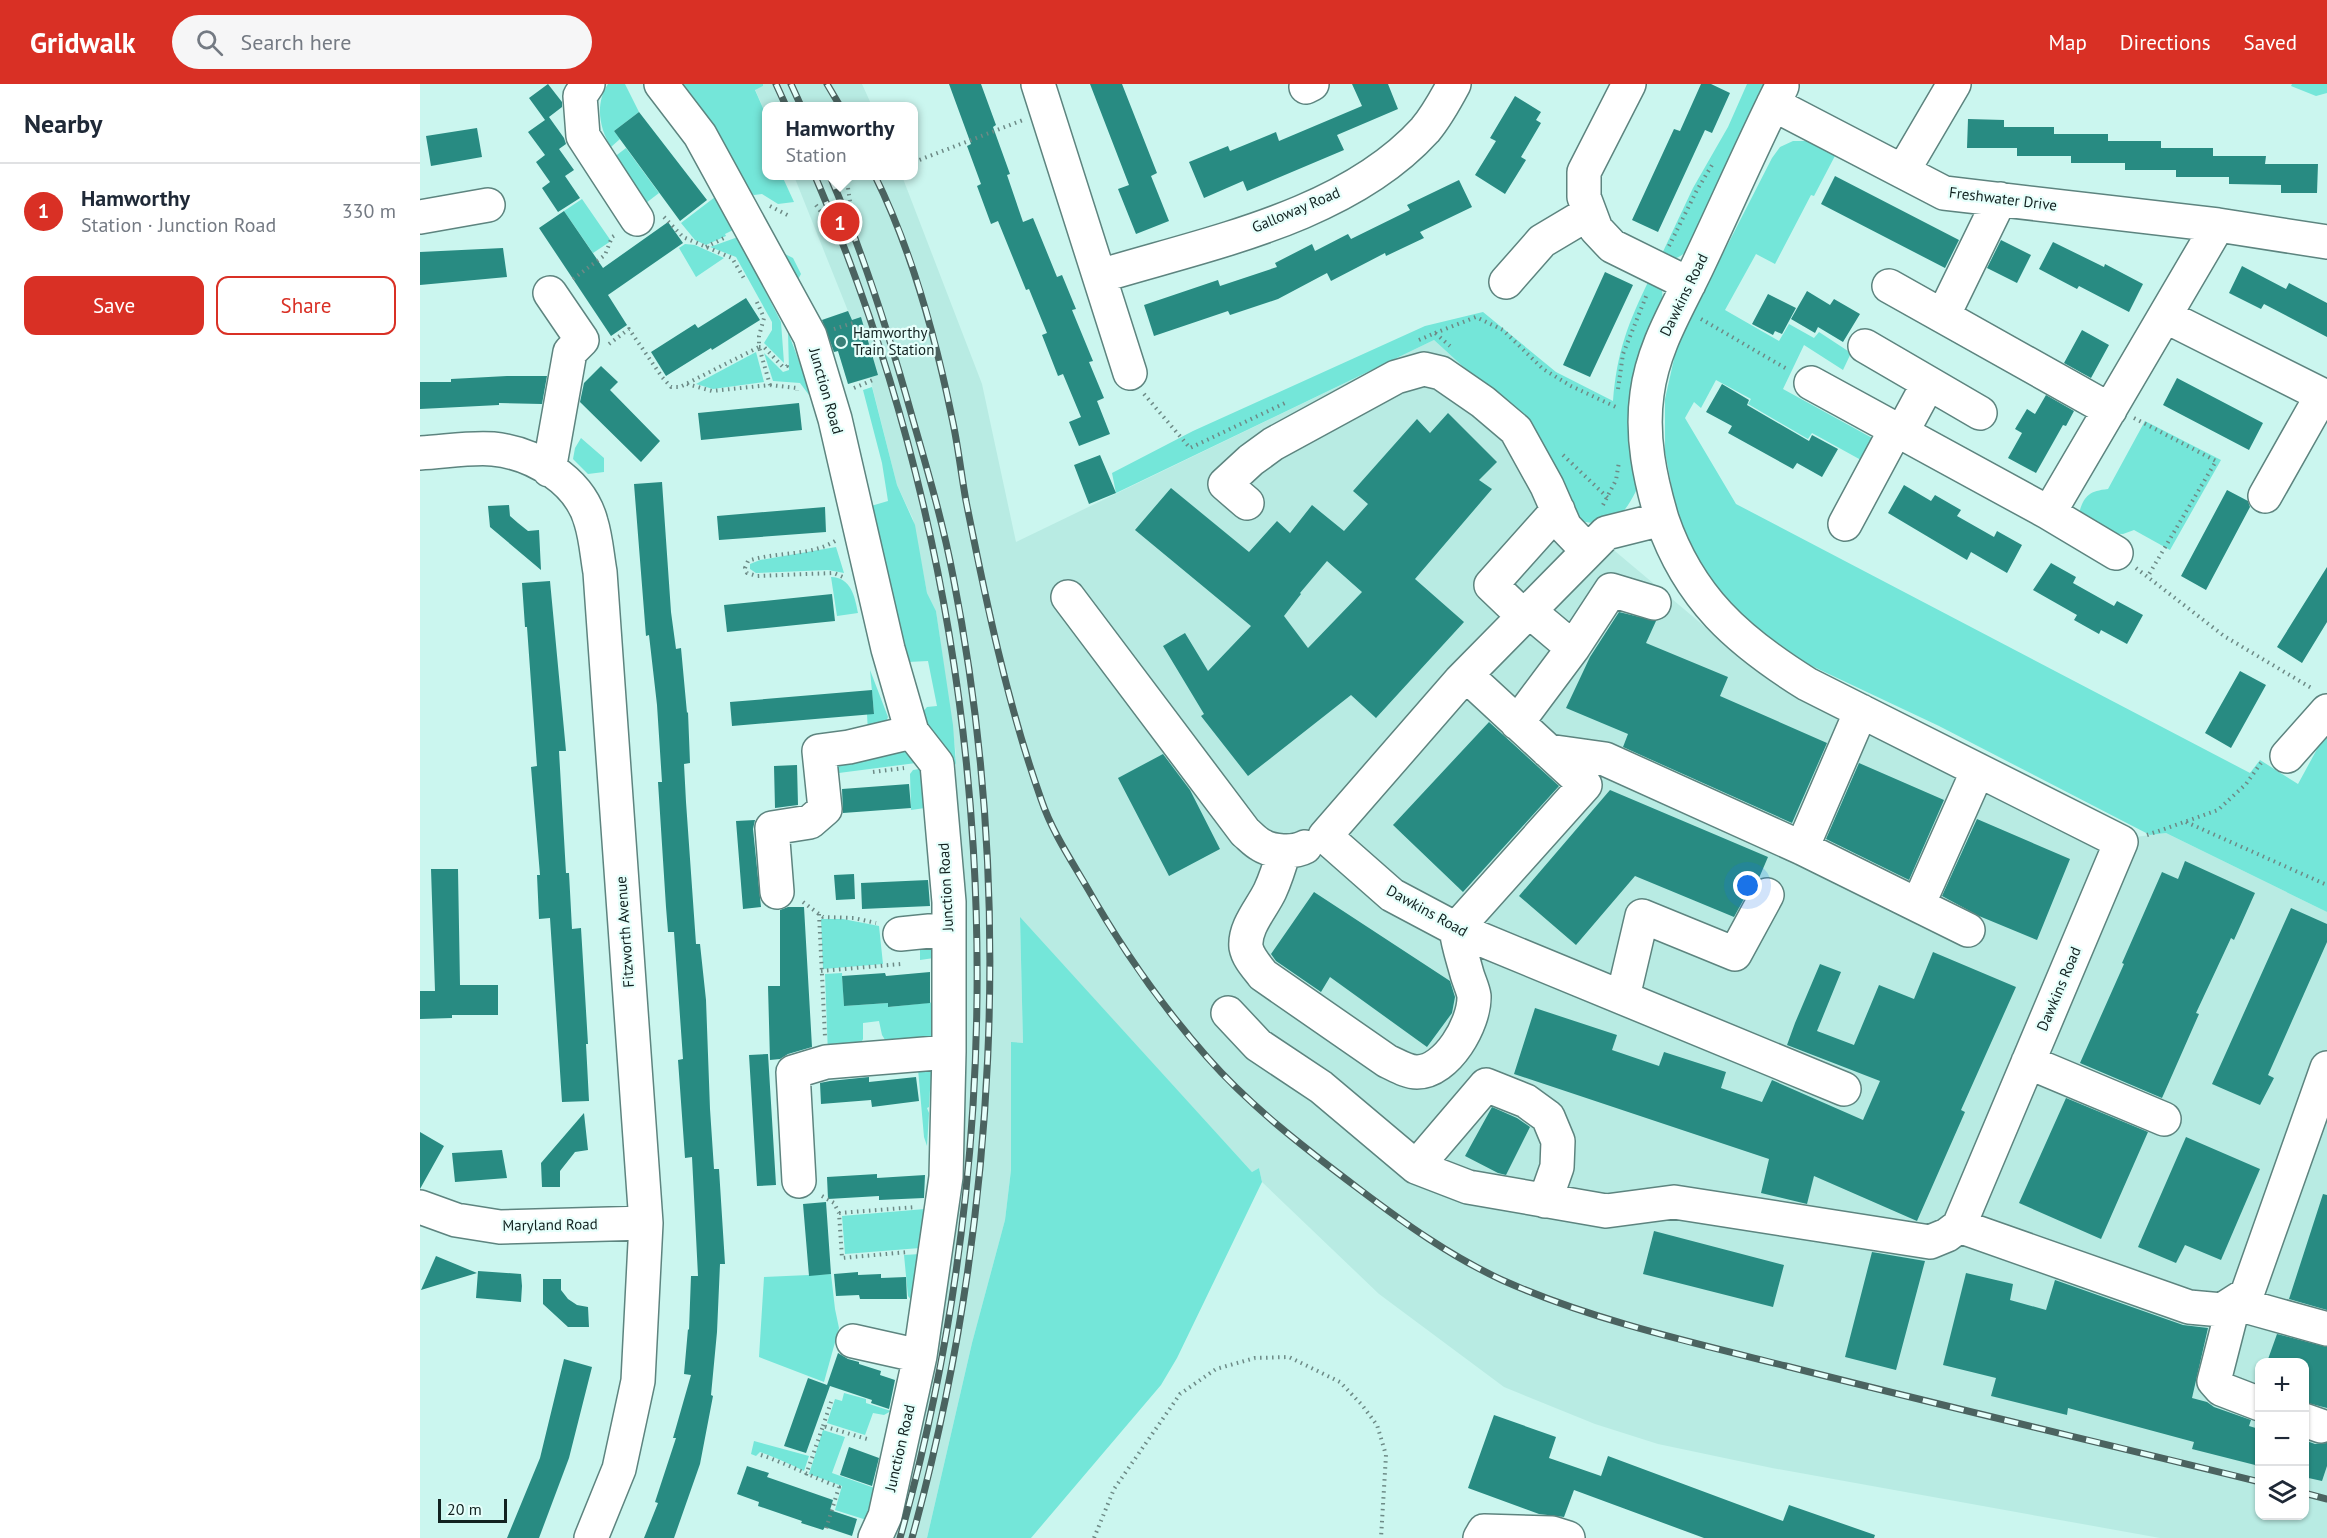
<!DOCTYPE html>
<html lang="en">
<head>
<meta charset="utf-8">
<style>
	:root { --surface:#fff; --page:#f6f6f7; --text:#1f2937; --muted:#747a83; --line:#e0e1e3; --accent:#d93025 }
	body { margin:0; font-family:"PT Sans",sans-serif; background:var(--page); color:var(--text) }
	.controls { position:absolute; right:18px; bottom:18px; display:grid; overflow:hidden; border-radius:12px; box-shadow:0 2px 4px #0004 }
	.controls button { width:54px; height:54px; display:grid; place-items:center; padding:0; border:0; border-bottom:2px solid var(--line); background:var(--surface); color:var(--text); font:30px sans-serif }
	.scale { position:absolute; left:18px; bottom:15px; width:69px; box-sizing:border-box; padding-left:6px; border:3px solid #122220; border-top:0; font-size:16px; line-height:21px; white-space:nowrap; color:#122220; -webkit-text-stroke:4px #e6fffb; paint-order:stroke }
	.you { position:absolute; left:1328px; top:802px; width:21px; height:21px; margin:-15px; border:4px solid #fff; border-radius:50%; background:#1a73e8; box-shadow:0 0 0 9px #1a73e833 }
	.badge { display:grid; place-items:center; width:39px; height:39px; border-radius:50%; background:var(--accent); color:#fff; font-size:20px; font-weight:700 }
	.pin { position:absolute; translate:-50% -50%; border:3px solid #fff; box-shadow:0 2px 6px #0006 }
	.popup { position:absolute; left:342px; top:18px; width:156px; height:78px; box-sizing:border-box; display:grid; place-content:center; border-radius:12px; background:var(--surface); filter:drop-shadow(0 2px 4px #0005); font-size:20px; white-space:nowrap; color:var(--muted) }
	.popup b { font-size:22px; color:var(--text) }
	.popup::after { content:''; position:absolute; left:50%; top:100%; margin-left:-12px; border:12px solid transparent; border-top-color:var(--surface) }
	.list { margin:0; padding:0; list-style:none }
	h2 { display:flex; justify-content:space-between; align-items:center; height:78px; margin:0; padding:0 24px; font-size:26px }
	h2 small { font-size:20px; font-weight:400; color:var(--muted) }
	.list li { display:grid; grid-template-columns:39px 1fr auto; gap:18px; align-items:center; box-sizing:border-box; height:96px; padding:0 24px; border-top:2px solid var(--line) }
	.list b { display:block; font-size:22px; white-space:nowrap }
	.list p { margin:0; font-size:20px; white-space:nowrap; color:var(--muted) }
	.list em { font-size:20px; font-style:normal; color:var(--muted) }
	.actions { display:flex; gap:12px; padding:18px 24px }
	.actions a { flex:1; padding:14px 0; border:2px solid var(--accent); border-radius:12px; text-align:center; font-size:21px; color:var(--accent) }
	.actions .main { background:var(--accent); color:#fff }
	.icon { flex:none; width:33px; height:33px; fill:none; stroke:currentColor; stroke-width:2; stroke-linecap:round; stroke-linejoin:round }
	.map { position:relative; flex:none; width:1907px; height:1454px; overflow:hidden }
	header { display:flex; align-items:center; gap:36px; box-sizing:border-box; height:84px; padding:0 30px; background:var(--accent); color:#fff }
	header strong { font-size:28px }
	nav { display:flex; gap:33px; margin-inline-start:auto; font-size:21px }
	.search { width:420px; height:54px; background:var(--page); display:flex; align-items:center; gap:15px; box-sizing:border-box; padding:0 21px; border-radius:33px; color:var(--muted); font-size:22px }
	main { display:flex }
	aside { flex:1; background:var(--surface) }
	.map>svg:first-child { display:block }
	.built { fill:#b8ebe3; fill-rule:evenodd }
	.green { fill:#74e6d9 }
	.building { fill:#288b82; fill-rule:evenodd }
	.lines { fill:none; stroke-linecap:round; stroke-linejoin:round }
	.minor-casing { stroke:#5d847f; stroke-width:36 }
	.path { stroke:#6d8a86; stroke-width:4; stroke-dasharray:1.5 4.5; stroke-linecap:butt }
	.minor { stroke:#fff; stroke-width:33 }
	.rail-casing { stroke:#4b6360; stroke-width:7 }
	.rail { stroke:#e6fffb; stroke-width:4.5; stroke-dasharray:14; stroke-linecap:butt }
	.poi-dot { fill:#398078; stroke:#e6fffb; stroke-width:2 }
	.labels { text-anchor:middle; stroke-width:4.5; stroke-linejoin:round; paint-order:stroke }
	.street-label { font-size:15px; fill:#122220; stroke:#e6fffb }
	.poi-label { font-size:15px; fill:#122220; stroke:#e6fffb; text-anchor:start }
</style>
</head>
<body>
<header>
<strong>Gridwalk</strong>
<div class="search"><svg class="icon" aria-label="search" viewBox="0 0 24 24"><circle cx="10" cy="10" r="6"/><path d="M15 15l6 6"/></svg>Search here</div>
<nav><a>Map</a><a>Directions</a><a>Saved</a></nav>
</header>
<main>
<aside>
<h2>Nearby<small></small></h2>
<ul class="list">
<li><span class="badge">1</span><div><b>Hamworthy</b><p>Station · Junction Road</p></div><em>330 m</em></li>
</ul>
<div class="actions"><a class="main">Save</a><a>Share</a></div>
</aside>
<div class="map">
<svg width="1907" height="1454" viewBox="0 0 1907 1454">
	<rect width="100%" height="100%" fill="#cbf6ef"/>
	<path class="built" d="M343,0H442L452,22H346V31L335,5L343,2Z
		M374,92H482L562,300L596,458L1014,256L1120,353L1138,403L1158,436L1340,589L1410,629L1669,759L1746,749L1907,828V1454H1740L1352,1384L1238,1360L1175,1340L1084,1303L959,1210L842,1098L839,1084L832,1088L600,834L603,960L591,959V1086L585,1136L552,1259L507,1454H464L545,820L535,696L536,670L516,527L507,509L493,435L477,401L450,294L428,300L418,267L408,270L398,237L428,227ZM1840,1278H1884V1432H1840Z"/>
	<path class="green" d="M188,0H205L219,28L194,47L200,55L191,63C179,44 175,19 188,0Z
		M254,0H343V2L335,6L346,31V92H366L363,94L374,118L358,120L342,110L334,111L326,108Z
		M1327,0H1352L1267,167C1258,175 1252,177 1240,174L1273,104L1308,43Z
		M1872,0H1907V9L1896,12L1871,2Z
		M1373,57H1390L1417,68L1394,112L1391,111L1355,180L1336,170L1305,226L1359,257L1369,240L1394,254L1399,248L1431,269L1423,286L1384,261L1363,305L1454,355L1441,376L1392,349L1388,355L1328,320L1331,315L1296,296L1281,324L1274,318L1265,334L1316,420L1830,689L1840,676L1878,700L1902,656L1907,653V828L1746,749L1730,751L1519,642L1377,575L1344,553L1295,506L1260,447L1245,368V315L1256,266L1266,242L1352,74L1360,63Z
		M206,64L239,109L226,119L193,74Z
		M295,113L313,146L305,150L306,152L286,161L275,156L261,139Z
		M162,115L191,157L173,169L144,127Z
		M318,153L361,238L364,279L344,259L352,246V238L316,173L290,163Z
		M265,160L275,161L304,174L276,193L259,164Z
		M365,170L373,174L381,190L376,199L361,171Z
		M1230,194C1239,199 1244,204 1242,215L1223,262L1216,407C1202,435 1190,445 1158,436L1138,403L1120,353L1014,256L696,409L692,389L773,347L1005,242L1063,228L1136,288L1193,317C1197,267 1208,239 1230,194Z
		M368,248L388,301L389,311L380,299L353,297L344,269L363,288L369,286Z
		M336,268L344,298L293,305L276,300Z
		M452,303L477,401L495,441L507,509L516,527L533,641L536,681L525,663L511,654L501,630L507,623L517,622L508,577L488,578L451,422L468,417L462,379L443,306Z
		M1725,337L1801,376L1750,466L1714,446L1703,450L1676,449L1659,429C1664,412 1669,407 1688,405Z
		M161,354L184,374V388L168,390L153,375L155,364Z
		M416,463L424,489L408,486L336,489L330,485V480L340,476Z
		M411,493C431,493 435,513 438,529L417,532Z
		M450,586L468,633L465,640L448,649L447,630L454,629Z
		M485,662L496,679L411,690L413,681Z
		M499,685L502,686L512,723L491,726L490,690L493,686Z
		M600,833L832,1088L839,1084L842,1098L757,1274L741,1301L611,1454H507L552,1259L585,1136L591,1086V958L603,959Z
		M401,835H423L459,842L463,880L403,885Z
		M508,853L521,873L500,876V856Z
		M422,889L424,922L468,919L469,923L516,918L522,953L467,959L462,951L459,937L443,939V955L440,961L408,971L405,890Z
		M498,985L513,986V1004L510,1006L509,1023L507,1024L509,1029L507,1062L504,1053Z
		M505,1125L500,1164L425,1170L422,1132Z
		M500,1170L493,1218L488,1212L484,1171Z
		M411,1190L415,1225L419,1244L404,1298L339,1273L344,1193Z
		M424,1309L446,1315V1319L471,1327L464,1331L453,1329L445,1351L407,1339L415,1315L422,1317Z
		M403,1346L425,1353L412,1389L463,1407L453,1438L415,1426L422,1402L389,1390Z
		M334,1357L389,1372L384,1387C368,1379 357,1374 340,1368L336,1372L331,1370Z"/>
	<path class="building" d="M128,0L142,18V23L129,33L144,54L146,60L139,65L154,86L145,92L160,114L138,128L122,104L130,98L116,78L125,71L108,48L125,36L109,14Z
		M529,0H561L576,41L573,43L590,90L587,91L603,138L613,134L637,193L642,191L656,225L652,226L673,277L669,278L684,314L677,317L690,350L659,362L649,338L661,333L643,290L638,292L622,251L627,249L609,205L606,206L578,137L571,140L557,102L561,100L547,62L551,60Z
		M670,0H702L737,89L731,92L749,137L716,150L698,105L709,101Z
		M932,0H968L978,25L917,51L924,66L827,107L823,97L784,114L769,78L808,62L810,67L856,48L859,57L942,22Z
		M1281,0H1291L1310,9L1292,49L1285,46L1238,148L1212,136L1254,45L1260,47Z
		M1095,12L1121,28L1116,36L1121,39L1101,73L1106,76L1085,110L1055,91L1076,57L1070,54Z
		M219,28L287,116L260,137L194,47Z
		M1548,35L1584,36V43H1634V50H1688V57H1741V64H1793V72H1846L1845,80H1898L1897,109H1861V101L1809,100V93H1756V86H1705V79H1651V72H1597V64H1547Z
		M57,44L62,73L11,82L6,52Z
		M1415,92L1539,156L1525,184L1401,120Z
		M1039,96L1052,123L1000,148L1004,154L966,172L965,169L911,197L907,189L858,215L810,231L808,227L734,252L724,221L798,196L800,202L857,183L855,179L892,160L895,167L928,150L931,155L990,126L987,121Z
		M144,127L183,184L248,138L263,159L188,211L207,241L191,252L119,144Z
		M1581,156L1611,171L1597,199L1567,184Z
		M1633,158L1684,183L1685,180L1723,200L1709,228L1659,202L1657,205L1619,185Z
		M83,164L87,193L0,201V168Z
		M1822,182L1866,205L1869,199L1907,219V253L1844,220L1841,225L1809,209Z
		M1185,188L1213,201L1170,293L1143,281Z
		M1387,207L1410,221L1414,215L1440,230L1423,258L1398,243L1395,249L1371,235Z
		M1348,210L1376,224L1362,250L1355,247L1353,251L1332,240Z
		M326,214L340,236L292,266L291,264L246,292L231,268L275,240L278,244Z
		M428,227L432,236L441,233L458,291L428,300L418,267L414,268L402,236Z
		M1662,246L1689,261L1671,294L1644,279Z
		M181,282L198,298L190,306L240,357L221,378L160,318L164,299Z
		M87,292H127L122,320L79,319V321L0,325V298H31V295Z
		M1757,294L1843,339L1829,366L1743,321Z
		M1302,300L1329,316L1327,321L1389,357L1392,351L1418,365L1402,393L1377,379L1373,385L1308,349L1312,342L1286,328Z
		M1626,311L1654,327L1646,342L1643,341L1616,389L1588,374L1602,349L1595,345L1607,325L1615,330Z
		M379,319L382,346L281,356L278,329Z
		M1028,329L1077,378L1059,396L1072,405L995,495L1044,538L956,634L931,611L828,692L781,632L784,630L743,562L765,549L788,587L831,542L715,446L751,404L829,468L857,437L870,449L892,421L924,447L948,420L933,407L997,335L1010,349ZM907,477L942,508L888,564L864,532L881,510L880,509Z
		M680,371L696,409L669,420L654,381Z
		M242,398L251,528L256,565L261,564L267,629L268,628L270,679L264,680L266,718L276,860H280L286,916L290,1025L294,1085H299L305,1180H300L297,1248L291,1311L293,1312L280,1380L254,1454H224L238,1419L235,1418L256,1354H253L271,1291L264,1290L268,1245L269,1246L271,1192H278L272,1073L265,1074L258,976L263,975L254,848H248L246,823L238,698H242L237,621L229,551L226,552L214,400Z
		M1484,401L1511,417L1515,411L1541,426L1537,432L1574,453L1577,447L1602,461L1587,489L1551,468L1547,476L1468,429Z
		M1807,406L1828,417L1830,423L1786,506L1761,492Z
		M89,421L90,432L98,439L108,447L119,446L121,486L70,443L68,422Z
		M405,423L406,448L299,456L297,432Z
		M1631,479L1656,493L1653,499L1694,522L1697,517L1723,531L1707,560L1681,546L1679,550L1654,536L1657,531L1613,506Z
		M1907,483V538L1882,579L1857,563Z
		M130,497L146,667H139L146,789H149L152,845L161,844L168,960H166L169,1017L142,1018L130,834L119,835L117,791H120L111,683L117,682L107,543H105L102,499Z
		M412,510L415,537L307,548L304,521Z
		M1199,528L1236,537L1226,559L1308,593L1300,612L1407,659L1372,739L1203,663L1208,650L1146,624L1170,573Z
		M1820,587L1846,601L1811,664L1785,649Z
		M452,606L454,630L312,642L310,618Z
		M1069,638L1139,702L1043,808L973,741Z
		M743,670L770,706L800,765L749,792L698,694Z
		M1439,679L1524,716L1489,796L1406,755Z
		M377,681L378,721L355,724L354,682Z
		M489,700L491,724L423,729L422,705Z
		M1190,706L1348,773L1339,794L1331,802L1314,833L1215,792L1156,861L1099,812Z
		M1557,735L1650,775L1617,856L1559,832L1522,812Z
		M335,736L333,745L341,823L323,825L316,737Z
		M1765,777L1835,809L1814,856L1811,854L1776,929L1779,930L1742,1014L1660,979L1704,880L1702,879L1742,788L1758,795Z
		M11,785H38L40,901H78V931H32V934L0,935V907H15Z
		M434,790L435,815L416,816L414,791Z
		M508,796L510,822L442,825L441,799Z
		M894,808L1030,897L1035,913L1032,929L1007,963L910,893L901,908L856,877L851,870Z
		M368,823H384L392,963L368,970L360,975L350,976L348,902H360V826Z
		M1871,824L1907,840V858L1848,991L1854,994L1840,1021L1792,1000Z
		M1513,868L1596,903L1541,1026L1545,1028L1497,1137L1394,1092L1387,1120L1341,1109L1349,1075L1094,990L1115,924L1197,951L1192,966L1239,982L1244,968L1306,988L1301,1004L1342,1018L1352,996L1443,1036L1460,997L1367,961L1375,939L1400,880L1421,888L1397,947L1434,961L1459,901L1494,915Z
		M510,888V919L468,923V919L424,922L422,892L465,889L466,892Z
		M348,970L356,1101L337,1102L329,971Z
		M449,993V998L496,993L499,1017L452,1023L451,1016L401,1020L400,999L410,997Z
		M1646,1014L1728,1048L1681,1155L1599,1119Z
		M1072,1023L1097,1034L1110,1043L1086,1091L1078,1089L1045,1072Z
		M164,1029L168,1066L155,1068L140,1087V1103H122L121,1079Z
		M0,1048L24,1062L0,1105Z
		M1766,1053L1840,1085L1801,1176L1765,1161L1756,1179L1718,1163Z
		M82,1066L87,1094L35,1098L32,1069Z
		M457,1090V1094L505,1091L504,1114L459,1116V1112L408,1115L407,1093Z
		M1903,1110L1907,1111V1226L1869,1215Z
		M406,1118L411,1190L389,1192L383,1120Z
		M1234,1147L1364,1181L1353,1223L1223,1190Z
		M1452,1168L1505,1177L1476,1286L1425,1273Z
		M16,1172L57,1189L1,1206Z
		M58,1187L101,1190L102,1202L101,1218L56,1214Z
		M438,1188V1191L461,1190V1194L486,1193L487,1215H440L439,1211L416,1212L414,1190Z
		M1546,1189L1593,1200L1590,1216L1626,1226L1635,1196L1763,1241L1788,1244L1772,1314L1787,1318L1794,1323L1831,1336L1829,1342L1839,1345V1382L1772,1365L1774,1358L1648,1324L1647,1331L1571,1312L1576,1294L1523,1281Z
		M123,1195H141V1206L148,1215L157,1221L168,1223L169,1243H148L123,1220Z
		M1857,1250L1907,1263V1324L1884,1318V1278H1847Z
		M418,1269L428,1275L439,1278V1280L461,1287L460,1291L475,1296L469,1325L451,1319L452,1316L410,1302L386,1369L364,1362L388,1294L407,1301Z
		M144,1275L172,1283L149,1374L119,1454H87L120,1374Z
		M1074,1331L1136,1353L1129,1374L1181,1392L1188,1372L1363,1437L1369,1421L1455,1451L1454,1454H1284L1154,1406L1144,1433L1119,1430L1048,1404Z
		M1884,1356L1895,1360L1907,1359V1382L1902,1397L1884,1393Z
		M429,1363L459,1374L452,1402L420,1391Z
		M327,1382L349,1389L347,1393L413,1416L410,1426L437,1435L432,1452L405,1443L403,1446L381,1439L382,1437L338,1422L339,1418L317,1410Z"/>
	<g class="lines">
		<defs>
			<path id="minor" d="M168,0L160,12L163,52L217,135
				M241,0L280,51L390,252L415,335L468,565L492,648L517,680L529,818V968L526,1093L500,1272L465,1432L455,1454
				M618,0L710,289
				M1209,0L1164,88V113L1176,145L1192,162L1269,200
				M886,3L892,0
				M1353,20L1524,109L1798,141L1907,158
				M1483,87L1534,0
				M0,133L68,121
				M680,192C788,159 926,133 1005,46C1016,33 1026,15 1034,0
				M1086,198L1122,157L1169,129
				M1469,202L1690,326
				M1523,232L1580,115
				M1745,232L1902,311L1845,412
				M1445,262L1560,329
				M1391,299L1629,429L1696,469
				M1482,348L1508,300
				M0,369C23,368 50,363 73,365C113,369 160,396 171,438C176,454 177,471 180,488L226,1139L218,1297L199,1385L171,1454
				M129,386L150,268L162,256L130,209
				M827,419L805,400L831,376L853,360L976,293L1004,285L1021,289L1063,318L1096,346L1127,402L1145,443L1168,467
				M1138,426L1071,501L1095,524L1109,527L1153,564
				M1629,429L1798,141
				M1242,435C1230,394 1221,353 1227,310C1233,262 1259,222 1279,179C1307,120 1333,60 1362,2
				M1425,440L1476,345
				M648,513L825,748C830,752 835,758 841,761C852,768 874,769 885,763
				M1097,639L1153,564L1191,506L1234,519
				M1128,667L1185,675L1382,764L1548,846
				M1867,672L1907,627
				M1382,764L1441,627
				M864,767C860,781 856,794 850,807C842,824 824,843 826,863C828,874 837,883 843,891L967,977C976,981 987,988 997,988C1027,988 1055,939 1054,912C1053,905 1049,897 1047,890C1043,875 1038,861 1036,845L1165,701L1046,591
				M357,808L352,744L390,738L405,725L399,667L429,663L492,648
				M1498,821L1558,686
				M480,850L529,845
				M1203,913L1222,832L1315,870L1347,811
				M808,929L838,961L901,1003L996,1083L1048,1103L1186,1127L1254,1118L1510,1158L1527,1151L1539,1142
				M1608,978L1744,1035
				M1424,1005L1036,845L972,811L905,752L1040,597L1186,449L1242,435C1269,514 1318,557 1387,600L1701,758L1539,1142L1769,1223L1802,1226L1827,1210L1907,984
				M996,1083L1066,1001L1106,1017L1128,1033L1138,1057L1137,1083L1125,1117
				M379,1097L373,988L406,978L529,968
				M0,1123L36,1136L80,1143L226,1139
				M433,1257L500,1272
				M1840,1320L1801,1305L1794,1297L1814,1219L1907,1245
				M1884,1336L1901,1342
				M1060,1454L1064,1447L1132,1449L1148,1454"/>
		</defs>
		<use href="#minor" class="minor-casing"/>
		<path class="path" d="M494,78L603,36
			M428,104L431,124
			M396,121L408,138
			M350,122L371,133
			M244,133L263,153L312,174L325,196
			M1249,162L1277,106L1292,81
			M286,163L306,153
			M153,195L185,171L192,153L197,150
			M1281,235L1367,285
			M414,245L433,239
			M1015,249L1056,233L1083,246L1123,285L1151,302L1198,324
			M999,256L1015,249L1030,262
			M189,260L209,245L242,293L251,303H260L339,263V252L344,234L336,216
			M339,263H344L363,283L367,282V279
			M267,300L292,307L350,301L339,263
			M350,301L377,304V307
			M434,304L453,296
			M1198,305L1203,270L1227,210
			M724,310L770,364L865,319
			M1714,334L1796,377L1728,492
			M1143,371L1188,414
			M1183,421L1196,396L1199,378
			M415,457C389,473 356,467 328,477L325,484L327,489L337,492L414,489L425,494
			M1716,484L1804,552L1893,605
			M453,688L484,684
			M1766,738L1907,801
			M1727,751L1798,726L1826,700L1841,679
			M383,818L403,833L434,834L456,839
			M399,830L405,953
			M401,887L481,880
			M402,1112L414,1119L419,1129L422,1174L488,1168
			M419,1129L496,1123
			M403,1342L412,1315
			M341,1371C368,1380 392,1393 419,1403L406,1445
			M386,1391L403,1342L447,1355
			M674,1454L694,1405L760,1310L796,1285L835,1274L869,1273L920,1298L942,1321L957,1341L966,1371L961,1454"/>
		<use href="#minor" class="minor"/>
		<defs>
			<path id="rail" d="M356,0L366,22
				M371,0L381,22
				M407,0L420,22
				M395,92C579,518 605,1008 480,1454
				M410,92C444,171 470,253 493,336C508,388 523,439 533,492C595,806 577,1146 492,1454
				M455,92C492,167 515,251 532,334C538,361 541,389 546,417C566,517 587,619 621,715C631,745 649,773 665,800C700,862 740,920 787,973C831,1023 886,1065 939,1105C984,1139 1030,1172 1082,1196C1172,1236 1270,1258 1366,1282C1523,1322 1682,1359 1840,1398
				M1884,1409L1907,1415"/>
		</defs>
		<use href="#rail" class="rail-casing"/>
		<use href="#rail" class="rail"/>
	</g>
	<circle class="poi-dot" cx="421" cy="258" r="6"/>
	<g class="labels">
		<g class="street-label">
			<text transform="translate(1583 115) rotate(7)" y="5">Freshwater Drive</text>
			<text transform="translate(876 126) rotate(-23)" y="5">Galloway Road</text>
			<text transform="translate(1264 211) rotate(-64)" y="5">Dawkins Road</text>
			<text transform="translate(406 307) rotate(74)" y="5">Junction Road</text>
			<text transform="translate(526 803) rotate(-93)" y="5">Junction Road</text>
			<text transform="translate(1007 827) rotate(29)" y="5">Dawkins Road</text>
			<text transform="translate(205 848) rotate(-94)" y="5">Fitzworth Avenue</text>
			<text transform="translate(1639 905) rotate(-67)" y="5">Dawkins Road</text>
			<text transform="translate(130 1141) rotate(-1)" y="5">Maryland Road</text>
			<text transform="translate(480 1364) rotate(-77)" y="5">Junction Road</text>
		</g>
		<g class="poi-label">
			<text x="433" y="254">Hamworthy<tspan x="433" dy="17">Train Station</tspan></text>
		</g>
	</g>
</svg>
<div class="controls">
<button>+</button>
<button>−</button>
<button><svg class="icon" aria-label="layers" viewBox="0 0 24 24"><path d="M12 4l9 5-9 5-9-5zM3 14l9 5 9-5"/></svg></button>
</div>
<div class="scale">20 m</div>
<div class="you"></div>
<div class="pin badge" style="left:420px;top:138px">1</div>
<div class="popup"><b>Hamworthy</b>Station</div>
</div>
</main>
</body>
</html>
